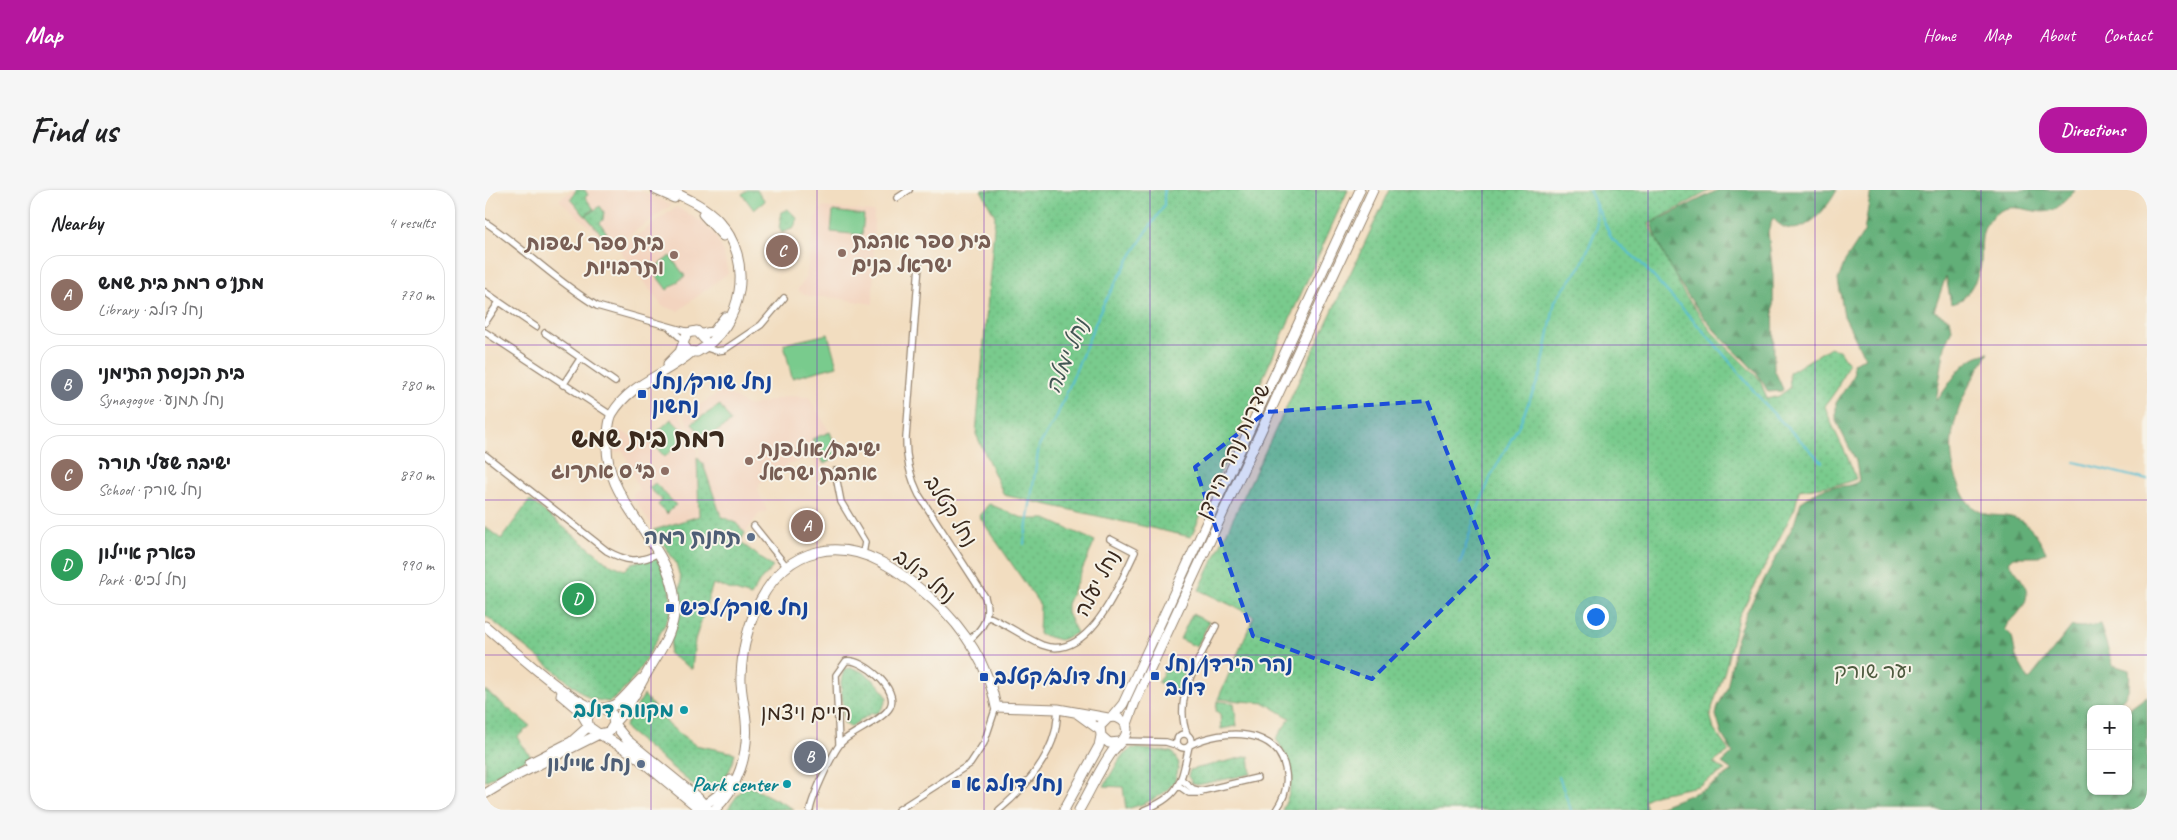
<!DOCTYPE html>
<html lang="en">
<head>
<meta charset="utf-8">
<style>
	:root { --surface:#fff; --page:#f6f6f6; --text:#202124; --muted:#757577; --line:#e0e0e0; --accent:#b5179e }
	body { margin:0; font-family:Caveat,"Playpen Sans Hebrew",sans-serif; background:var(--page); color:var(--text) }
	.controls { position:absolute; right:15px; bottom:15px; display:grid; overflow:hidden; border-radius:10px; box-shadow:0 1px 4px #0004 }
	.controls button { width:45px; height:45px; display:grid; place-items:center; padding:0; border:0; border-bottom:1px solid var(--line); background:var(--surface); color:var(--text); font:25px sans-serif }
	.you { position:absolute; left:1110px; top:426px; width:18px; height:18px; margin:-12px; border:4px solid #fff; border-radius:50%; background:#1a73e8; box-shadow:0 0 0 8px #1a73e833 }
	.badge { display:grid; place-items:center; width:32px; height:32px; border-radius:50%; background:var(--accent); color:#fff; font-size:16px; font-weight:700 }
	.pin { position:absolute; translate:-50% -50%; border:2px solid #fff; box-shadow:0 1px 5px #0006 }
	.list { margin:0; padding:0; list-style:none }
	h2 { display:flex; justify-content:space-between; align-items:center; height:65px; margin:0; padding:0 20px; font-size:21px }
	h2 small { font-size:16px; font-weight:400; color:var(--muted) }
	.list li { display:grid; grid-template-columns:32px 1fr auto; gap:15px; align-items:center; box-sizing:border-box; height:80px; margin:0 10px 10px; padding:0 10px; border:1px solid var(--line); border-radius:20px }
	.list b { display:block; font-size:19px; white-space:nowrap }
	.list p { margin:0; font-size:16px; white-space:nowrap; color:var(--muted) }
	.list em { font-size:16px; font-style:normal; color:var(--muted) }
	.map { position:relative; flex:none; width:1662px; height:620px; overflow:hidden; border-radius:20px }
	header { display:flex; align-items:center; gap:30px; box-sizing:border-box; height:70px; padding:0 25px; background:var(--accent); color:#fff }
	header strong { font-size:24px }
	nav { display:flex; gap:28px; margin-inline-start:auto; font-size:18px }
	.intro { display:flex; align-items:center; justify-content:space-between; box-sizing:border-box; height:120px; padding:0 30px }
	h1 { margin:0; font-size:35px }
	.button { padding:12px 22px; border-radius:20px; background:var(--accent); color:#fff; font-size:18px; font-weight:700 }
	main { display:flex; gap:30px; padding:0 30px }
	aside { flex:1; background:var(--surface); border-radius:20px; box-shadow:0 1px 4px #0004 }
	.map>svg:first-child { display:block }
	.built { fill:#f3d4bf }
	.grass { fill:url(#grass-dots); stroke:#5a7a56 }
	.forest { fill:url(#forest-firs); stroke:#4e6c4b }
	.garden { fill:#79cb8d; stroke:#5a7a56 }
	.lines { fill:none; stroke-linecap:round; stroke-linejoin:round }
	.stream { stroke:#56bfd3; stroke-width:2 }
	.street-casing { stroke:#96846f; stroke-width:8 }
	.secondary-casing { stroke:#96846f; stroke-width:11 }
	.street { stroke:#fff; stroke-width:5.5 }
	.secondary { stroke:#fff; stroke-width:9 }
	.marked { fill:#1d4ed8; fill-opacity:0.2; stroke:#1d4ed8; stroke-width:4; stroke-dasharray:10 6; stroke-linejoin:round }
	.grid { fill:none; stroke:#7b2cbf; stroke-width:1; stroke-opacity:0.55 }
	.education-dot { fill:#8d6e63; stroke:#f7f3e8; stroke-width:2 }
	.transit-dot { fill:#1a4fb4; stroke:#f7f3e8; stroke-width:2 }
	.service-dot { fill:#5c6f8a; stroke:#f7f3e8; stroke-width:2 }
	.culture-dot { fill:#0f9aa8; stroke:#f7f3e8; stroke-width:2 }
	.labels { text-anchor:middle; stroke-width:4; stroke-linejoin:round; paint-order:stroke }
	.education-label { font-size:21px; font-weight:bold; fill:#785e54; stroke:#f7f3e8; text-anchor:start }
	.transit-label { font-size:21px; font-weight:bold; fill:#164399; stroke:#f7f3e8; text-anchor:start }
	.street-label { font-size:21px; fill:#3b2a1e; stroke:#f7f3e8 }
	.service-label { font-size:21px; font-weight:bold; fill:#4e5e75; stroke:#f7f3e8; text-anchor:end }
	.park-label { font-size:21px; fill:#4e5a3f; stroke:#f7f3e8 }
	.culture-label { font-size:21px; font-weight:bold; fill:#0d838f; stroke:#f7f3e8; text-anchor:end }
	.water-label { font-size:22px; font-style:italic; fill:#435754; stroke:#f7f3e8 }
	.neighbourhood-label { font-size:22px; fill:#3b2a1e; stroke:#f7f3e8 }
	.district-label { font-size:26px; font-weight:bold; fill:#3b2a1e; stroke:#f7f3e8 }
</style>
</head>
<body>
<header>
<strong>Map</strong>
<nav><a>Home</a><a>Map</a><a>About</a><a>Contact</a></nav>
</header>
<div class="intro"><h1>Find us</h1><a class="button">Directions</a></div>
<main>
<aside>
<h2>Nearby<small>4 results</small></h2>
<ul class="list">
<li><span class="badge" style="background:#8d6e63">A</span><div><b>מתנ&quot;ס רמת בית שמש</b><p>Library · נחל דולב</p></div><em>770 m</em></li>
<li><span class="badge" style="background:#6b7280">B</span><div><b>בית הכנסת התימני</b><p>Synagogue · נחל תמנע</p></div><em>780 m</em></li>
<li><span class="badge" style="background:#8d6e63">C</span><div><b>ישיבה שעלי תורה</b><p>School · נחל שורק</p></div><em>870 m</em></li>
<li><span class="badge" style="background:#2e9e5b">D</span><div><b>פארק איילון</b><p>Park · נחל לכיש</p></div><em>990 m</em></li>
</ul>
</aside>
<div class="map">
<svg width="1662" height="620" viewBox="0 0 1662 620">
	<defs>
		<pattern id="grass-dots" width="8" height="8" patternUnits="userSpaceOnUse" patternTransform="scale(1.25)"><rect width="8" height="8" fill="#79cb8d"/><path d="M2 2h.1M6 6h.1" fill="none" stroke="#6aae79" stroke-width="1.8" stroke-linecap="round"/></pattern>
		<pattern id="forest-firs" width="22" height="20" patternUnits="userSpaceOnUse" patternTransform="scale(1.25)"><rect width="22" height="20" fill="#62af78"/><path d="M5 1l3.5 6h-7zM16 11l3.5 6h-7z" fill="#528f62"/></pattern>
	</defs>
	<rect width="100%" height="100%" fill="#f7f3e8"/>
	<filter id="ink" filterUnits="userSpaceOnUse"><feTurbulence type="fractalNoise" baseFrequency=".02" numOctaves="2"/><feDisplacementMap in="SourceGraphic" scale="10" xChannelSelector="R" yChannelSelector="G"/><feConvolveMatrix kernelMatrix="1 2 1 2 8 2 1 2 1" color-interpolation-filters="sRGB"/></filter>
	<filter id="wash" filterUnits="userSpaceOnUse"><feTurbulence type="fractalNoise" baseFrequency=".0096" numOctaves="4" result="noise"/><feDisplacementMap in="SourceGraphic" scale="20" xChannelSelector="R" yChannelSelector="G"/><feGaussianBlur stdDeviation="1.12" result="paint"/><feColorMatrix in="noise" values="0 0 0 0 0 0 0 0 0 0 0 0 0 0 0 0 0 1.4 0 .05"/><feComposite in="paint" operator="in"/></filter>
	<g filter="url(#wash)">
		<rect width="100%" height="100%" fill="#f2ddc0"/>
		<path class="built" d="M88,0H154L186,15L128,57L74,10Z
			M191,17L219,33L229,44L238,60L243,83L193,121L177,116L134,59Z
			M337,17L389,22L388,114L344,107H326L312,100L321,88L330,28Z
			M238,200L264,216L303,206L324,207L343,239L355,266L333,278L329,270L322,268L303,275L275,293L273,301L282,321L274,324L260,343L250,333L236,326L214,269V258L199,225Z
			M193,221L212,259L214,326L169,339L148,307V303L154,300L138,260L129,263L131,238L159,254Z"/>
		<path class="grass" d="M91,0H100L103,5L100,7L109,19L100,26L86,9Z
			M496,0H863L706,347L519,305L491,244L510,26Z
			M905,0H1226L1164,34L1198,102L1227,142L1275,190L1282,209L1294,206L1305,198L1304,183L1344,158L1354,160L1363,174L1352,199L1340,216C1348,242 1363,263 1371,289L1357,294L1314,300L1310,318L1253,428L1240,480L1225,524L1229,540L1244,561L1228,573L1240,580L1213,596L1169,605L1159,610L1162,620H797C811,595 807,572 791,549L805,528L780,513L733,509L769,426L714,400Z
			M115,16L119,22L118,30L115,33L122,43L118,46L101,26Z
			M303,19L312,28L309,38L297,43L294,38L297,22Z
			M212,267L218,274L236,326L251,333L260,343L255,352L288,377L274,392L266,406L228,394L210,450L207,479L184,464L196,391L191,373L169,340L214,326Z
			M170,293L191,315L182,324L173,315L177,310L164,298Z
			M45,310L123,373L140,380L147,373L171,366C181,385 189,404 185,425C171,450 149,498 124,512L105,509L0,425V337L16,349Z
			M504,314L540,329H561L610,351L582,414V423L592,443L575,450L554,444L555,415L494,326Z
			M707,424L724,432L712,457L695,449Z
			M683,475L700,482L692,501L673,492Z
			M365,478C379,479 398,496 402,508L398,517L393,523H387L365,537L359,533L356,492L359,479Z
			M0,500L45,536L32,547L46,567L0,591Z
			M159,505L185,536L210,555L250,563C247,578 239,596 225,603L213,599L142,540L140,536Z
			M732,511L749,513L752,536L736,539L735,524L731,521Z
			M647,558L687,562L694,573C693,579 692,587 689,592C679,607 658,615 641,619L638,597L619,596L636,567Z
			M764,566L766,584L712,595L707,593L703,586L705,580Z
			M260,595L266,597L309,619L242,620Z"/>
		<path class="forest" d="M1233,0H1352C1341,21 1311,57 1288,28L1283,42L1288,85L1289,179L1298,199L1297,201L1283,202C1272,178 1249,162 1231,142C1206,113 1177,71 1167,33Z
			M1386,0H1590C1584,6 1577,15 1570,19C1550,30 1527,4 1505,29C1494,42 1497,58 1496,73C1496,83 1484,104 1476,110C1474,112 1469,113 1466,114L1461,86L1449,121L1465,129L1467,139L1460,156L1451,211C1467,193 1476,167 1504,163C1477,202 1454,249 1474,295C1479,308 1484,317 1498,323C1504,326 1513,325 1520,326C1542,328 1552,345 1561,362L1552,367H1529L1524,372C1539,394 1552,402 1530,427C1525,431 1522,433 1520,439L1527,446L1531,467L1544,490L1587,436L1597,437L1615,434L1628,475L1644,480C1648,510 1632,519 1606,519V601H1643V520L1662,506V620H1172L1171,618L1220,599L1248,581L1237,573L1248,563L1237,545L1231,525L1233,516L1242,498L1252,447L1261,423L1309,334L1316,312C1323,308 1330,301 1338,299C1351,294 1362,299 1374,291L1371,271L1351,231V213L1369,185L1368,173L1380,168L1359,126L1353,90L1360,71L1379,42Z"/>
		<path class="garden" d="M262,0H272L280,11L269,20L257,4Z
			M348,21L379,25L377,45L346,42Z
			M185,66L200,86L182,100L167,80Z
			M343,144L352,176L307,188L299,154Z
			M235,215L246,232L219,250L207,233Z
			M186,229L202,245L180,267L164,250Z
			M345,242L354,266L339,274L327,249Z"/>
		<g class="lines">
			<path class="stream" d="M1104,0L1127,49L1153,70L1230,154L1283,218L1337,272
				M1590,272L1662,290
				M539,354L554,256L571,228L618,115L646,66L679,15V0
				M975,374L992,321L1006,286L1035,233L1056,183L1070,111L1096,76L1112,37L1110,13
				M1074,587L1086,620"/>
		</g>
	</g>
	<g filter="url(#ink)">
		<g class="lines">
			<defs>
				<path id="street" d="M412,8L424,0
					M0,32C39,58 72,92 112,116L204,142
					M434,75L421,248C421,269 425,287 434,305L500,407C506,427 498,439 483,451
					M0,102L51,137
					M0,133L14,112
					M185,138L198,150
					M0,142L126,225
					M60,143L130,192
					M219,157L231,161L239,160L276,135L299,108
					M78,195L95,169
					M0,265L122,361C140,371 154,374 173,363
					M350,281L356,312L380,352L378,364
					M269,336L302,377
					M502,426C522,434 538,447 557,455C604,473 635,393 650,362L625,349
					M692 551a7 7 0 1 1 14 0a7 7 0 1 1-14 0Z
					M702,544C687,507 715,469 731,436
					M636,551L681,552L694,556
					M705,555C738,538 795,537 801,583C803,597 799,609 791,620
					M697,590L708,599L716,601L772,588
					M694,596L704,603H716
					M325,620C327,608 349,558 358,551C369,541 398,530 405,517C415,500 378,468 361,471L351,485L354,554
					M413,620L485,574L499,553L511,517
					M514,620C537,601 563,571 570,542C572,534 572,526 573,519
					M659,620C697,606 696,590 704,556"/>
				<path id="secondary" d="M171,0L189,8
					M184,0C201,8 220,16 233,30C270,69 259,137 212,162L203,161L198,154
					M218,24L238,46
					M217,144L229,141L240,127
					M183,174L195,162L202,143L212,141L219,149
					M0,436C29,460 78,507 111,519
					M76,505L95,521L102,533
					M118,518L127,524L129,534L124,542L114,544L104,537C96,515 122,522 133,513C141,506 148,497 156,489
					M593,524L615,540
					M628,526L638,514L875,0
					M129,533C144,518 152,500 162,483C173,464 186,447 189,425C199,356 111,316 123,242C124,236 124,230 127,224C146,192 181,185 207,162
					M129,534L142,550L213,608L224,620
					M641,537L650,512L888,0
					M116,545L147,563L216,620
					M45,573L86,552L104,536
					M0,604L23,590L114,544
					M217,617L237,602L246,590
					M229,620C253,599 264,563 261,531C260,516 255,501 256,486C258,438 280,374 332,362C377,351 418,383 449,411C480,439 504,477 511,517L573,519L623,528
					M579,620L614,556L616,546
					M594,620C605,601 614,580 627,562C631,556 639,551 641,544C645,532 633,525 623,528L615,536L616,546L624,553L635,552"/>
			</defs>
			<use href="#street" class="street-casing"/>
			<use href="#secondary" class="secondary-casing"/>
			<use href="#street" class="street"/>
			<use href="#secondary" class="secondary"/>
		</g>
	</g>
	<path class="marked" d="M942,211L1005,372L887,489L768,446L710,277L781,222Z"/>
	<path class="grid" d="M166,0V620M332,0V620M499,0V620M665,0V620M831,0V620M997,0V620M1163,0V620M1330,0V620M1496,0V620M0,155H1662M0,310H1662M0,465H1662"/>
	<g class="education-dot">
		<circle cx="357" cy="63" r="5"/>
		<circle cx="189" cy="65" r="5"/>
		<circle cx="264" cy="271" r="5"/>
		<circle cx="180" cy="281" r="5"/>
	</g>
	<g class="transit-dot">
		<rect x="152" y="199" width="10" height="10" rx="2.5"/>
		<rect x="180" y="413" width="10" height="10" rx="2.5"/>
		<rect x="665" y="481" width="10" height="10" rx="2.5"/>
		<rect x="494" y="482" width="10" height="10" rx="2.5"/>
		<rect x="466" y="589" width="10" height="10" rx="2.5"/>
	</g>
	<g class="service-dot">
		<circle cx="266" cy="347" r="5"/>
		<circle cx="156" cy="574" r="5"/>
	</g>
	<g class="culture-dot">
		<circle cx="199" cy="520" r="5"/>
		<circle cx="302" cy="594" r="5"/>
	</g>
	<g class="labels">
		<g class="education-label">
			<text x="367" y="58">בית ספר אהבת<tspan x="367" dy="24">ישראל בנים</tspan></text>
			<text x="179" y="60" text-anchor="end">בית ספר לשפות<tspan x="179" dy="24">ותרבויות</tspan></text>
			<text x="274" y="266">ישיבת/אולפנת<tspan x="274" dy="24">אהבת ישראל</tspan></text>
			<text x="170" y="288" text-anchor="end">בי"ס אתרוג</text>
		</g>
		<g class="transit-label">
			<text x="167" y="199">נחל שורק/נחל<tspan x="167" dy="24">נחשון</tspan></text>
			<text x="195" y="425">נחל שורק/לכיש</text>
			<text x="680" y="481">נהר הירדן/נחל<tspan x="680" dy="24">דולב</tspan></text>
			<text x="509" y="494">נחל דולב/קטלב</text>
			<text x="481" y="601">נחל דולב א</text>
		</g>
		<g class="street-label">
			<text transform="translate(748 261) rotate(-65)" y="7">שדרות נהר הירדן</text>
			<text transform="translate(466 321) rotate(58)" y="7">נחל קטלב</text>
			<text transform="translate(440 386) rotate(39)" y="7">נחל דולב</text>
			<text transform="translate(612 393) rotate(-62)" y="7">נחל יעלה</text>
		</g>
		<g class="service-label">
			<text x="256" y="354">תחנת רמה</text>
			<text x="146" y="581">נחל איילון</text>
		</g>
		<g class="park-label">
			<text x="1388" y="488">יער שורק</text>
		</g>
		<g class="culture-label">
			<text x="189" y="527">מקווה דולב</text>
			<text x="292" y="601">Park center</text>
		</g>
		<g class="water-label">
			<text transform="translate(581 166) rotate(-67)" y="8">נחל ימלה</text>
		</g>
		<g class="neighbourhood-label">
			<text x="321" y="530">חיים ויצמן</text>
		</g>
		<g class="district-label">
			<text x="163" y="257">רמת בית שמש</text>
		</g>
	</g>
</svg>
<div class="controls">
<button>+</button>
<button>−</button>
</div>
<div class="you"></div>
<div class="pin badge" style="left:322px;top:336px;background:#8d6e63">A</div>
<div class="pin badge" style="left:325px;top:567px;background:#6b7280">B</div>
<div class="pin badge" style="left:297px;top:61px;background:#8d6e63">C</div>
<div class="pin badge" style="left:93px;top:409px;background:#2e9e5b">D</div>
</div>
</main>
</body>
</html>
